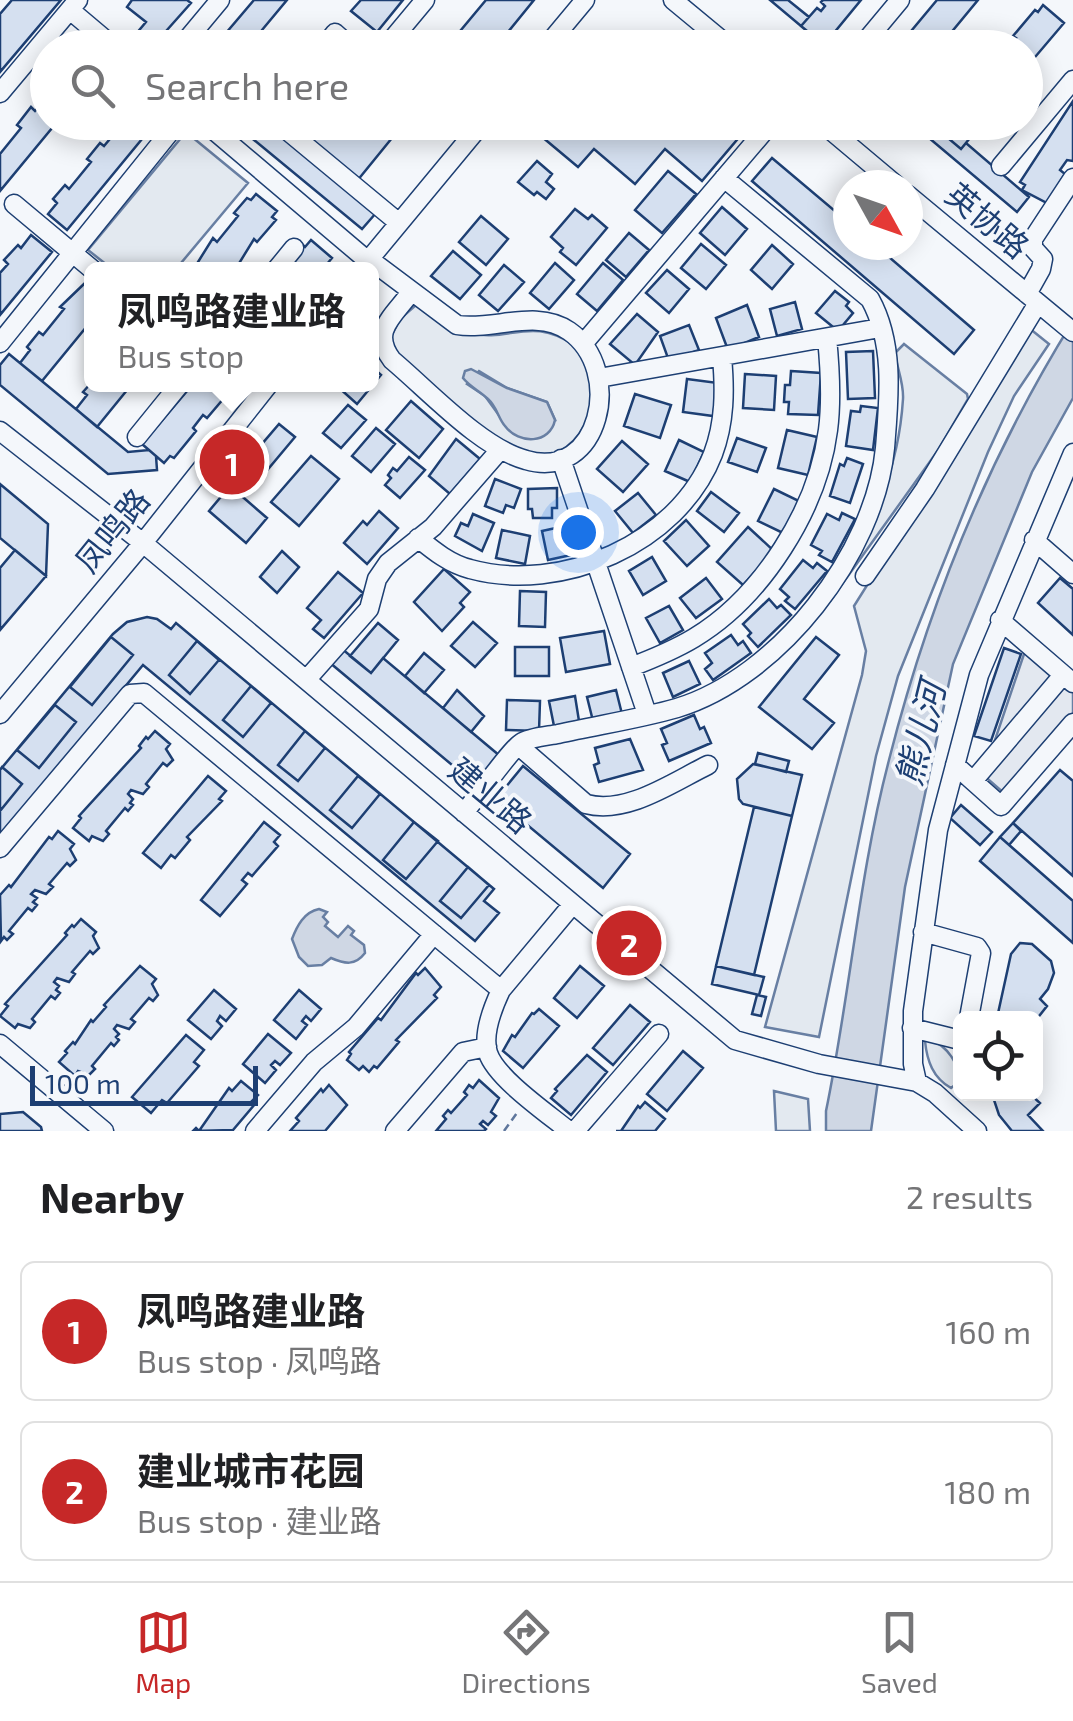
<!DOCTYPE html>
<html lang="en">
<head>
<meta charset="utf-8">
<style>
	:root { --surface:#fff; --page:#f6f6f6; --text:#202124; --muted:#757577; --line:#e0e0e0; --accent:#c62828 }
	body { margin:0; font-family:"Exo 2","Noto Sans SC",sans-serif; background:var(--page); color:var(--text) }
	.controls { position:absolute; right:30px; bottom:30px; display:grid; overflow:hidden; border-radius:15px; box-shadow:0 5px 25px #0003 }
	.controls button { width:90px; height:90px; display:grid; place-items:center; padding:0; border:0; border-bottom:2px solid var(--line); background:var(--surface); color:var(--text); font:50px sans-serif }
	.compass { position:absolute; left:833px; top:170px; width:90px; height:90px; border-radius:50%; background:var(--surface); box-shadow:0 5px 25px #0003; rotate:130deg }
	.scale { position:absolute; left:30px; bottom:25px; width:228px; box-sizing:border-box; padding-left:10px; border:5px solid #1d3f73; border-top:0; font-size:28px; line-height:35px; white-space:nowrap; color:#1d3f73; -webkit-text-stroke:8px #f4f7fb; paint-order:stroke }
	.you { position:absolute; left:578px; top:532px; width:35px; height:35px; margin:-25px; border:8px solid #fff; border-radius:50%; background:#1a73e8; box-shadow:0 0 0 15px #1a73e833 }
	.badge { display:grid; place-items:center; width:65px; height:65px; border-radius:50%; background:var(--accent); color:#fff; font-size:32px; font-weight:700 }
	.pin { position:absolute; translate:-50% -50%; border:5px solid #fff; box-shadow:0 2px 10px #0006 }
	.popup { position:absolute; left:84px; top:262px; width:295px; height:130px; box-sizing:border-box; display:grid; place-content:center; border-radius:15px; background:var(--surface); filter:drop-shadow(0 2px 8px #0005); font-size:32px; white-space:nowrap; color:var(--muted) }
	.popup b { font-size:38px; color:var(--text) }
	.popup::after { content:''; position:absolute; left:50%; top:100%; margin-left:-20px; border:20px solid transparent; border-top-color:var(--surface) }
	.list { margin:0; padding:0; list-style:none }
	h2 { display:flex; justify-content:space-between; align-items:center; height:130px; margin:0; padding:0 40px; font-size:42px }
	h2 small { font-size:32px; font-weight:400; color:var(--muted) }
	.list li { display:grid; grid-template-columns:65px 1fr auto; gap:30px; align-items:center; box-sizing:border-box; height:140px; margin:0 20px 20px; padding:0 20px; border:2px solid var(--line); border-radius:15px }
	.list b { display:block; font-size:38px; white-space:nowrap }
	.list p { margin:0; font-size:32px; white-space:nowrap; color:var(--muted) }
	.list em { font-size:32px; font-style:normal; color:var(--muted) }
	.icon { flex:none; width:55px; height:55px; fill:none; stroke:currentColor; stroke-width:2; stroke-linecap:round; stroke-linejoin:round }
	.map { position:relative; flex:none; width:1073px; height:1131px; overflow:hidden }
	.search { position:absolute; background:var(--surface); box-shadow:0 5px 25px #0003; left:30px; right:30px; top:30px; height:110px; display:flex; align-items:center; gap:25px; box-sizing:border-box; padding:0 35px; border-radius:55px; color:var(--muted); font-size:38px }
	.sheet { height:450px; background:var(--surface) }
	nav { display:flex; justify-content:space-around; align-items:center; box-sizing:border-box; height:140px; border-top:2px solid var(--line); background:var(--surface); font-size:28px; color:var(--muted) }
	nav a { display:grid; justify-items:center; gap:5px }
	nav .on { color:var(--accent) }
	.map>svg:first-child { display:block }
	.green { fill:#e3e9f0; stroke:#687fa3; stroke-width:2.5; fill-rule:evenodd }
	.parking { fill:#e3e8f0; stroke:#687fa3; stroke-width:2.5 }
	.water { fill:#cfd7e4; stroke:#687fa3; stroke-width:2.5 }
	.building { fill:#d5e0f0; stroke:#1d3f73; stroke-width:2.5 }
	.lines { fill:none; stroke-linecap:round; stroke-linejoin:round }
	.minor-casing { stroke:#1d3f73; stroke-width:21 }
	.path { stroke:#5e769c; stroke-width:2.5; stroke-dasharray:8 5; stroke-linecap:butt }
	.minor { stroke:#f4f7fb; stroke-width:18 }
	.labels { text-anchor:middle; stroke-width:8; stroke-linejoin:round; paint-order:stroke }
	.street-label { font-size:32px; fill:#1d3f73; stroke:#f4f7fb }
	.water-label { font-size:35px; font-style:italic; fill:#1d3f73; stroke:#f4f7fb }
</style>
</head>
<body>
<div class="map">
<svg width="1073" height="1131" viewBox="0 0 1073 1131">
	<rect width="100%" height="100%" fill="#f4f7fb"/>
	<path class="green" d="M186,132L248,183L176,269H112L88,250Z
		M416,305C433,313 453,329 471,333C508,343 532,315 575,346C616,376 585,468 530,454C488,443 429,385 393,357L389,341L400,319ZM479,371L507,388L547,402L555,420L501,418L485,396L467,384Z
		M1029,328L1049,344L1014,396L988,452L898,676L876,756L819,1037L765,1027L862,675L866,651L854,606Z
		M904,344L967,394L968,399L939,449L830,601L833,591C870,524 898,478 903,399C904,383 897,369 895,353Z
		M930,1039C947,1046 960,1064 959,1082L951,1088C933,1078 927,1061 925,1041Z
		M774,1091L808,1099L810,1131H776Z"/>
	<path class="parking" d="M1032,646L1073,680V730L1013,801L974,767L994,743L1024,654Z"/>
	<path class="water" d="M1073,321V398L1032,472L953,664L905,887L871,1131H826V1111C850,995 859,874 889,760C928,606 989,456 1073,321Z
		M471,369L507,388L547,402L555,420C550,444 519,445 505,426C498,418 497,407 488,399C480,391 470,387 463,378L465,371Z
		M319,909L327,912L323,917L328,922L325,926L338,937L348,926L354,931L351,935L364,945L365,953C355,966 345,964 331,958L322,965L308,966L299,957L292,939C297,926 304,912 319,909Z"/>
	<path class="building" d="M12,0H61L0,72V14Z
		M132,0H187L191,3L151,48L136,34L146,22L127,7Z
		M254,0H287L247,48L226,33Z
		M361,0H403L377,32L351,11Z
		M486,0H534L495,48H446Z
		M770,0H788L809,17L801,26Z
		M823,0H861L824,45L801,26L817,8L821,11L825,6L821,2Z
		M937,0H978L940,46L936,43L932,48H897Z
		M1043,5L1064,23L1030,63L1026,59V48L1009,46L1016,38L1013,36L1035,10L1038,12Z
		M633,38L634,48H595L594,42Z
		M48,96V122H57L0,191V154L21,128L17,125L31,107L35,111Z
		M1073,101V161L1067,160L1060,170L1065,174L1047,203L1022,190L1025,185L1020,182Z
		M124,122H156L67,230L48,214L57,203L53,199L65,185L69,189L91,162L87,159L100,143L104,146Z
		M239,122H267L376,213L362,229L248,135L245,138L234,129Z
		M287,122H405L357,181Z
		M553,122H727L741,135L702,181L665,149L635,184L594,149L578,167L541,136Z
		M910,122H939L935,127L961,149L966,143L1029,197L1017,212Z
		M939,122H983L961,149L935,127Z
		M772,158L848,222V245H875L974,330L954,354L752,181Z
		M537,161L552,174L546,182L554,189L546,199L537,192L534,195L518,182Z
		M668,171L696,194L662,233L635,210Z
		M256,194L277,211L272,217L276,220L257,242L254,239L235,270H193L213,238L217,242L238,216L234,213L247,198L251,200Z
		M722,207L747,229L725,255L700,233Z
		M575,209L588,219L592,215L607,228L576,265L560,252L563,248L551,237Z
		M481,216L508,239L486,265L459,242Z
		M629,233L649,250L626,277L606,260Z
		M31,235L52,252L0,315V273L8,264L4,260L18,245L21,248Z
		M311,240L332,258L327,264L331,267L328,270H287L289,260L302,244L305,247Z
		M701,244L726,265L706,289L681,268Z
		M772,245L793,264L772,289L751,270Z
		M453,251L481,275L460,299L431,276Z
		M555,263L574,280L549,309L530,293Z
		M603,263L623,280L597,311L577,294Z
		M504,265L524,282L498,311L479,295Z
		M667,270L689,289L669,313L646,293Z
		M86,282L92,287V320L42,381L20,363L30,350L27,347L39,332L43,335L64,309L60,307Z
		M835,291L849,302L846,306L853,313L838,331L816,313Z
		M795,302L802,329L777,336L770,309Z
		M747,305L759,337L728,350L716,318Z
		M637,314L658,332L635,365L610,344Z
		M689,325L699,350L669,361L660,336Z
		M873,351L875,398L848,399L846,352Z
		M9,354L128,452L149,450L156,456L157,470L108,474L0,385V365Z
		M372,367L381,375L357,404L337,386L372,384Z
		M791,371L821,373L818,415L788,414L789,402H784L785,385H790Z
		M745,374L776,376L774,410L743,408Z
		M687,379L718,383L713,416L683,412Z
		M92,382V384H132L97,427L76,409L87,395L83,392Z
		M187,384H229L226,388L230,391L207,418L203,415L193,428L196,431L174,458L170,456L164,463L142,444L187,391L184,388Z
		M635,394L671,405L660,438L624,426Z
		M411,401L443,429L419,458L386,430Z
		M348,405L366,420L341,448L323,433Z
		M861,406L878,408L873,450L846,446L851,411L860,412Z
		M279,424L295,437L254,486L238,472Z
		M376,428L395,444L371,472L352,456Z
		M787,430L817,437L808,475L778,468Z
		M737,438L766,448L757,472L728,462Z
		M456,439L480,459L450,494L429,476Z
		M679,440L704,452L690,482L665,471Z
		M622,441L648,464L623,492L597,469Z
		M311,456L339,479L299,526L271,502Z
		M409,457L425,470L400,498L385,485L391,478L388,475L393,468L397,471Z
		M847,458L863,464L850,503L830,496L840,464L844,466Z
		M495,479L521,489L514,508L506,505L503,513L485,506Z
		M0,484L48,524L46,576L0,538Z
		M230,486L267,518L246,543L209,511Z
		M557,488V508H552V518H533L532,509H528V489Z
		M774,489L799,501L783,533L758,521Z
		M711,492L739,513L724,532L697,511Z
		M638,493L656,515L633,533L615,511Z
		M379,511L398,528L367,564L344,543L363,521L367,525Z
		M842,513L855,519L832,562L819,555L822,551L811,545L827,514L839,520Z
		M473,514L494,523L482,551L455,536L461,523L468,526Z
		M686,520L709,546L687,566L664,541Z
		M565,526L571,555L548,560L542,531Z
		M748,527L774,551L743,585L717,562Z
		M502,530L530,536L525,564L496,558Z
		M15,550L46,576L0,630V568Z
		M282,551L299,567L277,593L260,577Z
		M652,557L666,581L643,595L629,571Z
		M803,560L813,568L817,563L827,571L795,609L785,601L789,597L780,589Z
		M444,569L470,592L460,603L464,607L442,631L414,602Z
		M338,572L363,593L324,638L313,629L321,620L307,608Z
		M706,578L722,599L696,618L680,598Z
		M1060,578L1073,589V635L1038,603Z
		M520,591L546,592L545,627L519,626Z
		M769,599L777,608L781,605L791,615L758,647L748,636L751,633L743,624Z
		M669,606L683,630L660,643L646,618Z
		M147,617L157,619L171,629L176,623L494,889L484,901L499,913L475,941L143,665L0,837V770L113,634L127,622Z
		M473,622L497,643L475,667L451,646Z
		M378,623L398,640L371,673L350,656Z
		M604,631L610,664L566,672L560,638Z
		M731,635L738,645L743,641L751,653L713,680L705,669L712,663L705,653Z
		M111,637L133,655L92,705L70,687Z
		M816,637L839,655L804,699L834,723L812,749L759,707Z
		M197,641L219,660L190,694L169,675Z
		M515,647H549V676H515Z
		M341,648L371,673L383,658L500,756L476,785L329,662Z
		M1004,648L1021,654L991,741L974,736Z
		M424,653L444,670L424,693L405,676Z
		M689,661L700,684L673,697L663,673Z
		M251,686L271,703L243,737L223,720Z
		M457,690L484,716L471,732L443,708Z
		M616,690L622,714L593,721L587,697Z
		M575,696L579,721L554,726L549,701Z
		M507,700L540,701L539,731L506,730Z
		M55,705L76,722L39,768L17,750Z
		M694,715L700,729L704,727L711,743L669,761L662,745L667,743L661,729Z
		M155,731L170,744L166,749L173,760L167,766L163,763L146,784L149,787L143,794L131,790L128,794L133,799L130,803L133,805L128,811L125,808L106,831L109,834L103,841L92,836L89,841L73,828L81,818L79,816L141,748L139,746L146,737L148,739Z
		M305,731L325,748L298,781L278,765Z
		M630,739L643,770L599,782L594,765L599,763L595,748Z
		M758,753L789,761L786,772L755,764Z
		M753,764L802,775L792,816L743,804L739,799L737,779Z
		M523,766L630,854L603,888L496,799Z
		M2,767L22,784L0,811V770Z
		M1060,770L1073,781V876L1013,823Z
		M208,776L226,791L219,799L222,801L187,837L190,840L175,858L171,855L161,868L143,853Z
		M358,776L380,794L352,828L330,810Z
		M961,805L992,832L980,845L950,818Z
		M754,807L792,816L754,975L716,966Z
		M264,822L280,835L274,842L278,846L252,876L248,873L242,880L247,884L220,916L201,900Z
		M414,822L438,841L406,879L383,860Z
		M1013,823L1021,831L1009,845L1000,837Z
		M58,831L74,844L70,849L76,860L70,866L67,863L49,884L53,887L46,894L35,890L31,894L37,898L33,902L37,905L32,911L28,908L9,931L13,934L7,940L4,937L1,941L0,895L9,885L11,887L49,837L52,839Z
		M1000,837L1073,901V943L980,861Z
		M468,867L489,885L461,918L440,901Z
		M81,919L96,932L93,936L99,948L93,954L90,951L72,972L75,974L69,982L57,978L54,982L59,986L56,990L60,993L55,999L51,996L32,1019L35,1022L30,1028L18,1024L15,1028L0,1016L8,1006L5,1004L67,935L65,933L72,925L74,927Z
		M1020,943L1032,944L1051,961L1054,973L1048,989L1040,999L1047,1006L1036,1020L997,1018L1011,954Z
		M140,966L156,979L152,984L158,995L153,1001L149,998L131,1019L135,1022L129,1029L117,1025L114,1029L119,1034L116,1037L119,1040L114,1046L111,1043L92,1066L95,1069L89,1075L78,1071L75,1076L59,1062L67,1053L65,1051L73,1042L75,1044L91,1020L93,1022L106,1007L104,1005Z
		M580,966L604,986L577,1018L554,998Z
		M716,966L764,977L759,995L712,984Z
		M425,968L441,987L434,995L437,998L396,1040L399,1042L377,1068L374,1066L369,1072L363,1066L359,1070L347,1060L351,1054L349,1052L378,1018L381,1020L416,973L418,975Z
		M214,990L236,1009L226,1021L220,1016L217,1021L222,1026L211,1039L188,1020Z
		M299,990L321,1009L311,1021L306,1016L302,1021L307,1025L296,1039L274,1020Z
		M757,995L766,997L761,1016L752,1014Z
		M630,1005L650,1022L613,1065L593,1048Z
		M539,1009L559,1026L523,1068L503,1051L512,1035L515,1037L532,1013L534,1014Z
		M268,1034L291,1053L280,1065L275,1061L271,1065L276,1070L265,1083L243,1064Z
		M186,1035L204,1050L194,1062L199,1066L167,1103L162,1100L151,1113L132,1097Z
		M683,1051L703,1068L667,1111L647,1094Z
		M587,1055L607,1072L571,1115L551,1098L557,1091L555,1089Z
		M479,1080L499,1098L491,1112L496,1116L488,1125L483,1121L480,1124L486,1129L484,1131H436L446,1119L443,1116L448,1110L451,1113L467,1095L464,1092L469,1085L473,1088Z
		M241,1081L258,1095L252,1101L255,1104L233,1130L193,1131L196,1128L199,1131L229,1088L232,1091Z
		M329,1085L347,1105L325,1131H290L299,1121L296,1118L321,1089L323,1092Z
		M992,1094H1030L1040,1103L1028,1115L1043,1131H1012L999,1115Z
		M645,1102L665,1119L655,1131H616H621L638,1106L640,1108Z
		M23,1112L41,1127L42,1131H0V1114Z"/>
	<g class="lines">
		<defs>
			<path id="minor" d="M673,0L731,48
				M70,10L115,48
				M180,48L220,0
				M323,48L335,33L352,48
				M385,48L425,0
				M545,48L585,0
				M860,48L900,0
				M0,93L78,0
				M204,122L368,261
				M277,122L399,223
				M821,122L896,185
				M1001,166L1073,80
				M908,195L1073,332
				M14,204L93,270
				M369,259L457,325C493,331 536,308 569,331C625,370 600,482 526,460C481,448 429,391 392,360C370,331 393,317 411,292
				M362,268L483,122
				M276,270L294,248
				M1027,294L1041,269L1043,259L1033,248V239L1073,178
				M0,343L178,122
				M583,344L772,122
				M599,378L880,328
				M0,431L143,543L735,1040L819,1064L917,1082L935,1093L977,1131
				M137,437L180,384
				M561,459L647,714
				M418,538C434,551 450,564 470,569C561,594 678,544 713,454C725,422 725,390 722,357
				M1034,540L1073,574
				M865,576L925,489L1038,303
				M1000,620L1073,683
				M631,667C652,659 674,650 694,638C762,597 818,509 828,430C832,400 830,368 827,338
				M307,679L369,609L377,579L388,563L433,527L499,451
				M0,714L143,543L269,384
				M519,746L586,804C627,815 673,782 708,765
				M955,765L1001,806L1073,723
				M973,781L1063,675
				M464,813C475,800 510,750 521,743C530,737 548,736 558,734C598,725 639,719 677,708C779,677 875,553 885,448C889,399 895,344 870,299L724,178
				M0,848L130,694L144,693L501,990
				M923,932L977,947L981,953L969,1018
				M912,1028L960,1040
				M0,1044L104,1131
				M917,1082L913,1064V1011L938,830L979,675L1073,453
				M255,1131L314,1062L356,1027L434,934
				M395,1131L463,1052L487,1047
				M569,1131C547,1113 496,1078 488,1053C482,1034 493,1007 501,990L572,905
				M575,1131L659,1034"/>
		</defs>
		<use href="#minor" class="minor-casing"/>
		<path class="path" d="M504,1131L519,1110"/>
		<use href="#minor" class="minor"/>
	</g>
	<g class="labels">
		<g class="street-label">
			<text transform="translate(987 221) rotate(40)" y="11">英协路</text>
			<text transform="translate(113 531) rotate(-51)" y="11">凤鸣路</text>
			<text transform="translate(490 796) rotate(40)" y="11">建业路</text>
		</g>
		<g class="water-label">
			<text transform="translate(921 734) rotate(-76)" y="12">熊儿河</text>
		</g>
	</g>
</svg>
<div class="controls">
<button><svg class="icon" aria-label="locate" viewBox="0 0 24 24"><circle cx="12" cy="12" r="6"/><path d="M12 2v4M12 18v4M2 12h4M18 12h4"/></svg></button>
</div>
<svg class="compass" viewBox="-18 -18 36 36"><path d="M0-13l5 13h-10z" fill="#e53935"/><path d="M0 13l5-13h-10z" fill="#757577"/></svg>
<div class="scale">100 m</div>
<div class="you"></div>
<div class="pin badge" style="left:232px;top:462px">1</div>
<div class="popup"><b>凤鸣路建业路</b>Bus stop</div>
<div class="pin badge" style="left:629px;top:943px">2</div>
<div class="search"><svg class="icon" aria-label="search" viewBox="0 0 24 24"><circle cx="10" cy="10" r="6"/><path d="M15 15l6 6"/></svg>Search here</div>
</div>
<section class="sheet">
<h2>Nearby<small>2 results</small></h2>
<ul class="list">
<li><span class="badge">1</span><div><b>凤鸣路建业路</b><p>Bus stop · 凤鸣路</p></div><em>160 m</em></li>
<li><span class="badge">2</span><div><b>建业城市花园</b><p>Bus stop · 建业路</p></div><em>180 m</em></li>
</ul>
</section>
<nav>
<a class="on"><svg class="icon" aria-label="map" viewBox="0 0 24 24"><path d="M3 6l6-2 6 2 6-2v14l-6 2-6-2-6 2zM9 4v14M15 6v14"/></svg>Map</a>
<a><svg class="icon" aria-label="directions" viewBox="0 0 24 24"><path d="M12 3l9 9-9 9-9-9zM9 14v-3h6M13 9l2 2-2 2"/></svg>Directions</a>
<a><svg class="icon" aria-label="saved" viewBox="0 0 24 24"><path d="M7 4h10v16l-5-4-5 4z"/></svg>Saved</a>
</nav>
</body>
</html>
